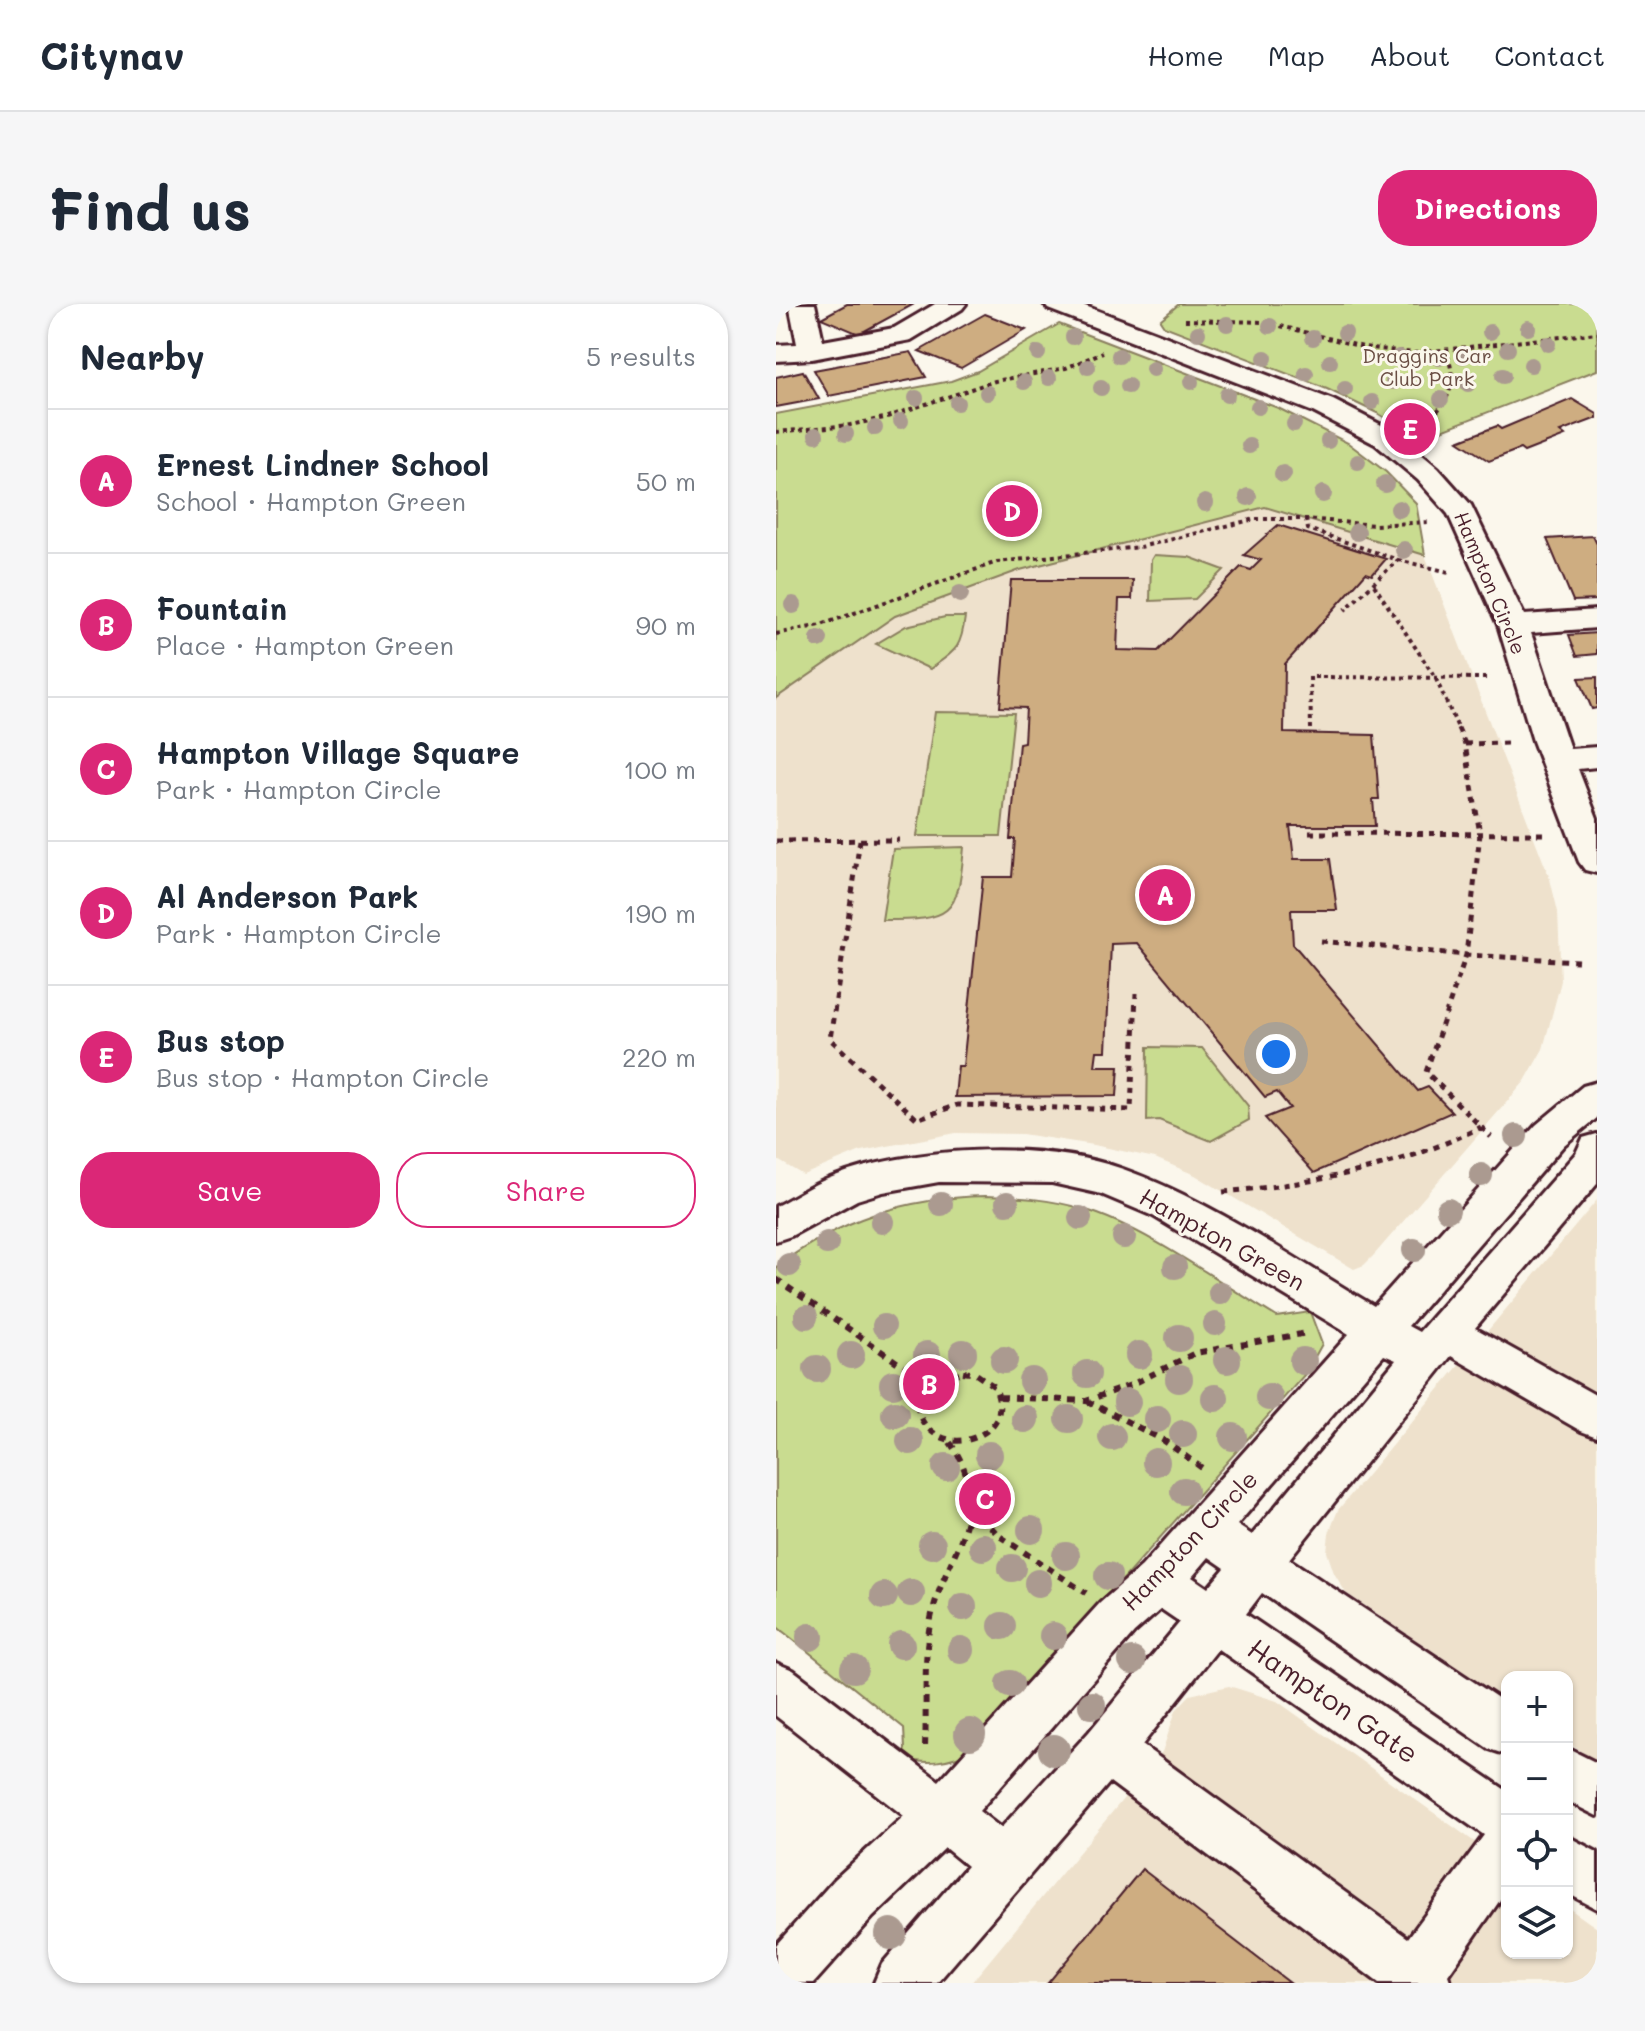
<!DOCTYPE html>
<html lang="en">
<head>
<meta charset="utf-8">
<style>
	:root { --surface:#fff; --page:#f6f6f7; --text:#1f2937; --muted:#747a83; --line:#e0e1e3; --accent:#db2777 }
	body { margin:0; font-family:Mali,sans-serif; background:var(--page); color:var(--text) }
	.controls { position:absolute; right:24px; bottom:24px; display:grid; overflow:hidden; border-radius:16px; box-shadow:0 2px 6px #0004 }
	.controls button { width:72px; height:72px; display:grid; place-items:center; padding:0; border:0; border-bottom:2px solid var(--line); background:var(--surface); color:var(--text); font:40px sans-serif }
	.you { position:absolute; left:500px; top:750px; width:28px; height:28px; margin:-20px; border:6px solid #fff; border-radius:50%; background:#1a73e8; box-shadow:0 0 0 12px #1a73e833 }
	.badge { display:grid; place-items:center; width:52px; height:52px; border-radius:50%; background:var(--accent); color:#fff; font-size:26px; font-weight:700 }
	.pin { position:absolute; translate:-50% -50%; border:4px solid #fff; box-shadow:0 2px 8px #0006 }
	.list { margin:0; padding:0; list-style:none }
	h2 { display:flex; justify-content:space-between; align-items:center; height:104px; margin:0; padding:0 32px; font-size:34px }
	h2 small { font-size:26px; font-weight:400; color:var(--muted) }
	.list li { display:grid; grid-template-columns:52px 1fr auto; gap:24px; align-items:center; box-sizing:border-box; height:144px; padding:0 32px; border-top:2px solid var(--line) }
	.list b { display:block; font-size:30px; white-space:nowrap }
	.list p { margin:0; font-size:26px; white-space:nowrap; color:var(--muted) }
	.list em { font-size:26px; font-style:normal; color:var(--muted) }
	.actions { display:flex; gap:16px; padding:24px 32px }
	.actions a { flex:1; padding:18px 0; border:2px solid var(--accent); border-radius:32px; text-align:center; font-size:28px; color:var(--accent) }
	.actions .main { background:var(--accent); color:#fff }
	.icon { flex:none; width:44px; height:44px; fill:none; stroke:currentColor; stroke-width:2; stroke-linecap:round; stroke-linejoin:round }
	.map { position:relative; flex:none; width:821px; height:1679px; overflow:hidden; border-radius:32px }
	header { display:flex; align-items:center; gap:48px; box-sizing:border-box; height:112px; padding:0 40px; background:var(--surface); border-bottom:2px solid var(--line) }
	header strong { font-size:38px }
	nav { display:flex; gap:44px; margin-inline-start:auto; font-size:28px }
	.intro { display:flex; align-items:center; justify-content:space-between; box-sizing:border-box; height:192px; padding:0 48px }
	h1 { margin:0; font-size:56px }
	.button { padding:20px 36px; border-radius:32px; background:var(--accent); color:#fff; font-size:28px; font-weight:700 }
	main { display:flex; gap:48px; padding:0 48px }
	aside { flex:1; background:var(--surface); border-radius:32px; box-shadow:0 2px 6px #0004 }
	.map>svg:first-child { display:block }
	.built { fill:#eee1cc }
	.green { fill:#c9dc90; stroke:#8a7e5e; stroke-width:2 }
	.building { fill:#cead81; stroke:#4a1f2b; stroke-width:2 }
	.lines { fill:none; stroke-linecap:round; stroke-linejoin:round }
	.minor-casing { stroke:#4a1f2b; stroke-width:6 }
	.path-far2 { stroke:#4a1f2b; stroke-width:4; stroke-dasharray:4 4; stroke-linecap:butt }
	.path-far1 { stroke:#4a1f2b; stroke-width:5; stroke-dasharray:6 6; stroke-linecap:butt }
	.path { stroke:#4a1f2b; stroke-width:6; stroke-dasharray:7 7; stroke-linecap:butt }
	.minor { fill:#fbf7ec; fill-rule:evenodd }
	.tree { fill:#ab9a90 }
	.labels { text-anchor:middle; stroke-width:6; stroke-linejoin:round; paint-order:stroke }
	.far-park-label { font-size:20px; fill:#6a4e44; stroke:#fbf7ec }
	.far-street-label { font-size:20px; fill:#4a1f2b; stroke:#fbf7ec }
	.street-label { font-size:24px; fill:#4a1f2b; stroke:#fbf7ec }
	.near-street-label { font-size:28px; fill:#4a1f2b; stroke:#fbf7ec }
</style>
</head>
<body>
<header>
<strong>Citynav</strong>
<nav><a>Home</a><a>Map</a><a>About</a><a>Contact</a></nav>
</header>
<div class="intro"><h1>Find us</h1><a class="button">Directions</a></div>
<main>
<aside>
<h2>Nearby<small>5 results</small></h2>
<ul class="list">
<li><span class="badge">A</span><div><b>Ernest Lindner School</b><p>School · Hampton Green</p></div><em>50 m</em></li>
<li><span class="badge">B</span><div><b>Fountain</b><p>Place · Hampton Green</p></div><em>90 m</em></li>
<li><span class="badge">C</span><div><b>Hampton Village Square</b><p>Park · Hampton Circle</p></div><em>100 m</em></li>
<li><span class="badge">D</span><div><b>Al Anderson Park</b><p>Park · Hampton Circle</p></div><em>190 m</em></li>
<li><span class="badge">E</span><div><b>Bus stop</b><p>Bus stop · Hampton Circle</p></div><em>220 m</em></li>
</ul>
<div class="actions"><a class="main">Save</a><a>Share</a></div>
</aside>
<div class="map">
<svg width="821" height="1679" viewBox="0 0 821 1679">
	<rect width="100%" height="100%" fill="#fbf7ec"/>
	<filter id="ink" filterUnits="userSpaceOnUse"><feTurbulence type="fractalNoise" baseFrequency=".0125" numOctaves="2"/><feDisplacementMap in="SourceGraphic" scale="16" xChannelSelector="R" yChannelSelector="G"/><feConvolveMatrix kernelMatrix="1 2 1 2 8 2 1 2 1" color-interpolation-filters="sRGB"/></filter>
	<g filter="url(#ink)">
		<path class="built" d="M489,203L649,251L774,575L782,608L785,677L767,745L749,777L598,951L588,961L578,965L419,871L379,854L318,841L246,830L180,829L85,847L27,871L0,855V394L119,312L244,266Z
			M821,896V1458L791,1438V1373H731V1397L570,1289L558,1269L551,1248L553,1229L562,1206Z
			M453,1382L501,1397L731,1561V1649H791V1603L821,1624V1679H195L386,1448L400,1406L414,1391Z"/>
		<path class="green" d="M403,0H821V66L643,135L601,109L551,85L388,22L384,16Z
			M283,20L502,104L572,139L610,168L640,199L649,251L489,203L244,266L119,312L0,394V110L175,77L202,67Z
			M378,251L413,253L448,266L419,295L374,297L375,256Z
			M169,313H189C185,345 180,346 154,365L100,340L130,322Z
			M159,408L238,409L225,532H141Z
			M188,543C182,613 175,616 106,616L117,545Z
			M372,743L426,744L472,802L473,816L435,837L383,816L371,817Z
			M209,892C242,893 274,895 307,905C369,923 444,979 501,1013L534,1008L546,1040L530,1069L195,1447C171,1459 151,1461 125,1454L129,1445L128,1424L0,1322V963C64,915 129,894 209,892Z"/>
		<path class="building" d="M71,0H138L83,30L45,14Z
			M209,10L250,26L185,64L143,47Z
			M135,48L150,73L53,92L38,66Z
			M27,67L43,95L0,103V73Z
			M796,95L821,110V114L784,128L789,132L748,148L744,145L713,157L682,137L721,122L725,125Z
			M502,221L610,255L596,271L590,269L509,360L508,429L598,431L603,495H597L599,522H514L518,555H554L561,606H515L517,640L642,787L652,783L676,808L538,869L489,814L514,804L501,788L489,793L361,639L335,640L330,747H321L319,762H343L341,792L179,793L182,762H187L207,573H236L239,535H234L243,439L248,438L250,404L224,403L235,276H357L356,295H343L341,346L382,347L465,263L475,266L485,256L468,251Z
			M817,232L821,240V296L797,297L771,235Z
			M821,329V350L801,352L793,331Z
			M821,373V404L816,405L803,374Z
			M366,1565L514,1679H272Z"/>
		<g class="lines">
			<defs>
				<path id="minor" d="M13,0H39L47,37L118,24L159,0H190L186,5L135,36L36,55L0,57V41L21,40Z
					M268,0H304L557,96L619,128L662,164L695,201L748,311L821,306V324L755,329L794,445L821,443V463L802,465L821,514V569L809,566L803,558L757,437L722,321L672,210L642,176L599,140L537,108L272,5Z
					M821,778V814L788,841L632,1022L643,1028L800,849L807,834L821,830V880L699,1024L821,1092V1133L805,1127L675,1052L513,1255L731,1400V1451L713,1445L486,1289L470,1310L731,1487V1586L672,1671L675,1679H603L334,1478L161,1679H98L106,1660L191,1562L169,1544L97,1613L38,1679H0V1641L59,1575L128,1512L0,1412V1359L17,1366L163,1477L324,1299L366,1262L573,1030L377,912L325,890L276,879L163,878L107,888L81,896L15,932L0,937V902C18,893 35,881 54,874C134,842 266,836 347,865C436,897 517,954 598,1002L760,821L807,782ZM608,1051L620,1056L476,1231L461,1221ZM433,1253L449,1264L432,1284L416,1273ZM385,1305L404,1318L313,1428L225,1524L203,1507L358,1329ZM442,1345L708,1531L632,1634L366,1441Z
					M791,1444L821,1459V1512L791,1497Z
					M791,1532L821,1548V1605L791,1589Z"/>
			</defs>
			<use href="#minor" class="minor-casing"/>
			<path class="path-far2" d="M409,16L489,18L587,43L638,49L821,29
				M642,122C671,105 684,80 670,48
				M0,128L74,121L108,114L219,77L290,64L327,48
				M530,215L532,225L622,256L569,306
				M622,256L673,268
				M598,281L659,373L683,426
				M0,330L45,321L221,258L364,243L479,215H530L598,221L654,218
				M535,425L534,373L714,374"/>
			<path class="path-far1" d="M682,424L689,440L704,530L690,651L650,768L715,833
				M689,440L735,439
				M533,529L769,530
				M84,536L54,735L141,815L181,801L355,806L360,689
				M0,537L123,536
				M545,637L690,651L802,657
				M447,888C541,879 620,865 705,823"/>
			<path class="path" d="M0,975L153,1080
				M187,1068L200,1070L219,1083C225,1097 226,1113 214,1124C172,1161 115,1108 157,1077C165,1072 178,1071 187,1068Z
				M224,1093L310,1097L355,1081L419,1049L531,1029
				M311,1097L387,1136L426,1164
				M196,1202L222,1231L310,1289
				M149,1442C151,1402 147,1359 154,1320C166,1249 224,1210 173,1137"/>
			<use href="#minor" class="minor"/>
		</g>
		<g class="tree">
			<circle cx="451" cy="20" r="8"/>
			<circle cx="494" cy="22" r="8"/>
			<circle cx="752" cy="24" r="8"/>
			<circle cx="714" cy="28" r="8"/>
			<circle cx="422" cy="29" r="8"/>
			<circle cx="569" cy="29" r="8"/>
			<circle cx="297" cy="33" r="8"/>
			<circle cx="537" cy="34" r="8"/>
			<circle cx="772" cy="40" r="8"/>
			<circle cx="732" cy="45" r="8"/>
			<circle cx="262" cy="49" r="8"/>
			<circle cx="343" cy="52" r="8"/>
			<circle cx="687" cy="52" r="8"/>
			<circle cx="623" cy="53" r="8"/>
			<circle cx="489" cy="54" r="8"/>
			<circle cx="663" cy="54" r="8"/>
			<circle cx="554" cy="58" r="8"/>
			<circle cx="755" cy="61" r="8"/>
			<circle cx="312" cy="63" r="8"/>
			<circle cx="377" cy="65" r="8"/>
			<circle cx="530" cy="70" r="8"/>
			<circle cx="727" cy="72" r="8"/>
			<circle cx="273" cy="74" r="8"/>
			<circle cx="248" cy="78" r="8"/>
			<circle cx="415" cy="78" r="8"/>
			<circle cx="617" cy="78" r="8"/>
			<circle cx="692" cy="80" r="8"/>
			<circle cx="352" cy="82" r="8"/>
			<circle cx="325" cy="84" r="8"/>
			<circle cx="569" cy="85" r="8"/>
			<circle cx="211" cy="89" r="8"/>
			<circle cx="451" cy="91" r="8"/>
			<circle cx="140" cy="94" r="8"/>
			<circle cx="665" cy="95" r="8"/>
			<circle cx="596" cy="98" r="8"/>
			<circle cx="181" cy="99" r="8"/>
			<circle cx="482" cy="103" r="8"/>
			<circle cx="647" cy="116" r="8"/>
			<circle cx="125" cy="117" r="8"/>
			<circle cx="518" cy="120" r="8"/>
			<circle cx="99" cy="124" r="8"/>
			<circle cx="70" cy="130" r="8"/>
			<circle cx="40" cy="131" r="8"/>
			<circle cx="552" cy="137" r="8"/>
			<circle cx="473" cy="142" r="8"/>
			<circle cx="582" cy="158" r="8"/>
			<circle cx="507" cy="170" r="9"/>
			<circle cx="609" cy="180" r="9"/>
			<circle cx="547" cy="190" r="9"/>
			<circle cx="472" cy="193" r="9"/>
			<circle cx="429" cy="199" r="9"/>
			<circle cx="623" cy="205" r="9"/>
			<circle cx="581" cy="228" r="9"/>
			<circle cx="628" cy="246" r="9"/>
			<circle cx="184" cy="290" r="9"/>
			<circle cx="17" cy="301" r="9"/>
			<circle cx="43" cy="335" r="9"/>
			<circle cx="740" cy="832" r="12"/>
			<circle cx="705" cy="871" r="12"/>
			<circle cx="231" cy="899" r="12"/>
			<circle cx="165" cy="900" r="12"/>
			<circle cx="672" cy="906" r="12"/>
			<circle cx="304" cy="914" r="12"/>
			<circle cx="106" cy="918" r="12"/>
			<circle cx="348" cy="933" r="12"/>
			<circle cx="51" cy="939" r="12"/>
			<circle cx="638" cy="946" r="12"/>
			<circle cx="13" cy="961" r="12"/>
			<circle cx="399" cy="963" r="12"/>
			<circle cx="444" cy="989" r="12"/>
			<circle cx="30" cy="1013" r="12"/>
			<circle cx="439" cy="1020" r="12"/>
			<circle cx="108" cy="1022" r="12"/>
			<circle cx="403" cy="1034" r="14"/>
			<circle cx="187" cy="1049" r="14"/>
			<circle cx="75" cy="1051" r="14"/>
			<circle cx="151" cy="1051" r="14"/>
			<circle cx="363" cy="1051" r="14"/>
			<circle cx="228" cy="1056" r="14"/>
			<circle cx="451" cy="1056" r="14"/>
			<circle cx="527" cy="1057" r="14"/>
			<circle cx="41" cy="1065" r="14"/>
			<circle cx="311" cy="1070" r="14"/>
			<circle cx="403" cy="1075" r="14"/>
			<circle cx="256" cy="1077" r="14"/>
			<circle cx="117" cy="1080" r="14"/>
			<circle cx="493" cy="1093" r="14"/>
			<circle cx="439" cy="1094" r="14"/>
			<circle cx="351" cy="1098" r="14"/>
			<circle cx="119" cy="1110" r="14"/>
			<circle cx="249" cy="1115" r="14"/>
			<circle cx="293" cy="1115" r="14"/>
			<circle cx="381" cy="1115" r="14"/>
			<circle cx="407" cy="1130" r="14"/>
			<circle cx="336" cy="1133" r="14"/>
			<circle cx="457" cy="1133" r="14"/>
			<circle cx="134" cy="1137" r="14"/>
			<circle cx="213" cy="1151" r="14"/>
			<circle cx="380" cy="1158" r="14"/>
			<circle cx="170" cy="1163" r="14"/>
			<circle cx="408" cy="1187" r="14"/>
			<circle cx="220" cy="1192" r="14"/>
			<circle cx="255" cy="1226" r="14"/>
			<circle cx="156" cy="1241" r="14"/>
			<circle cx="207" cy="1243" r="14"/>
			<circle cx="290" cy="1252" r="14"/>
			<circle cx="236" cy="1264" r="14"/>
			<circle cx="332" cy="1272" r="14"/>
			<circle cx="262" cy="1279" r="14"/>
			<circle cx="135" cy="1289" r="14"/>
			<circle cx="108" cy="1292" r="14"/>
			<circle cx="187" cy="1303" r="14"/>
			<circle cx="226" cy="1322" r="14"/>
			<circle cx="277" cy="1332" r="14"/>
			<circle cx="34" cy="1333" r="14"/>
			<circle cx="125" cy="1341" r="14"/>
			<circle cx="185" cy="1346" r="14"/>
			<circle cx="356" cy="1357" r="14"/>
			<circle cx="78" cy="1365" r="14"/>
			<circle cx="234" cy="1380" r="14"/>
			<circle cx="316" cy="1401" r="14"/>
			<circle cx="194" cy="1430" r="16"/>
			<circle cx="278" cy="1446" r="16"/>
			<circle cx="115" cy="1630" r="16"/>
		</g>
	</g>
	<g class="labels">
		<g class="far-park-label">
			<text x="651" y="59">Draggins Car<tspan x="651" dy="23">Club Park</tspan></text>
		</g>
		<g class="far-street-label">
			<text transform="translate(714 279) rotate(67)" y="7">Hampton Circle</text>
		</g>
		<g class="street-label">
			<text transform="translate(446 936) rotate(29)" y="8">Hampton Green</text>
			<text transform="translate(414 1237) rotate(-46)" y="8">Hampton Circle</text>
		</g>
		<g class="near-street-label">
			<text transform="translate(557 1397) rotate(34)" y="10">Hampton Gate</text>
		</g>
	</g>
</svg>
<div class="controls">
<button>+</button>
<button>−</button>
<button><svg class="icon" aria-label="locate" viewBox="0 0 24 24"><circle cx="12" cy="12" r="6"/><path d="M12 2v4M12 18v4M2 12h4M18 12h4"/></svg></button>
<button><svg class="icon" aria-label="layers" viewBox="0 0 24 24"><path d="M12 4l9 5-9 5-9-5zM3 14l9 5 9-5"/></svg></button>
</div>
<div class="you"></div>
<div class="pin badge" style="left:389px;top:591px">A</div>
<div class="pin badge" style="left:153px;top:1080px">B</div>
<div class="pin badge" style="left:209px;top:1195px">C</div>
<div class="pin badge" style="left:236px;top:207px">D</div>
<div class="pin badge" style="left:634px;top:125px">E</div>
</div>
</main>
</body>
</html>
